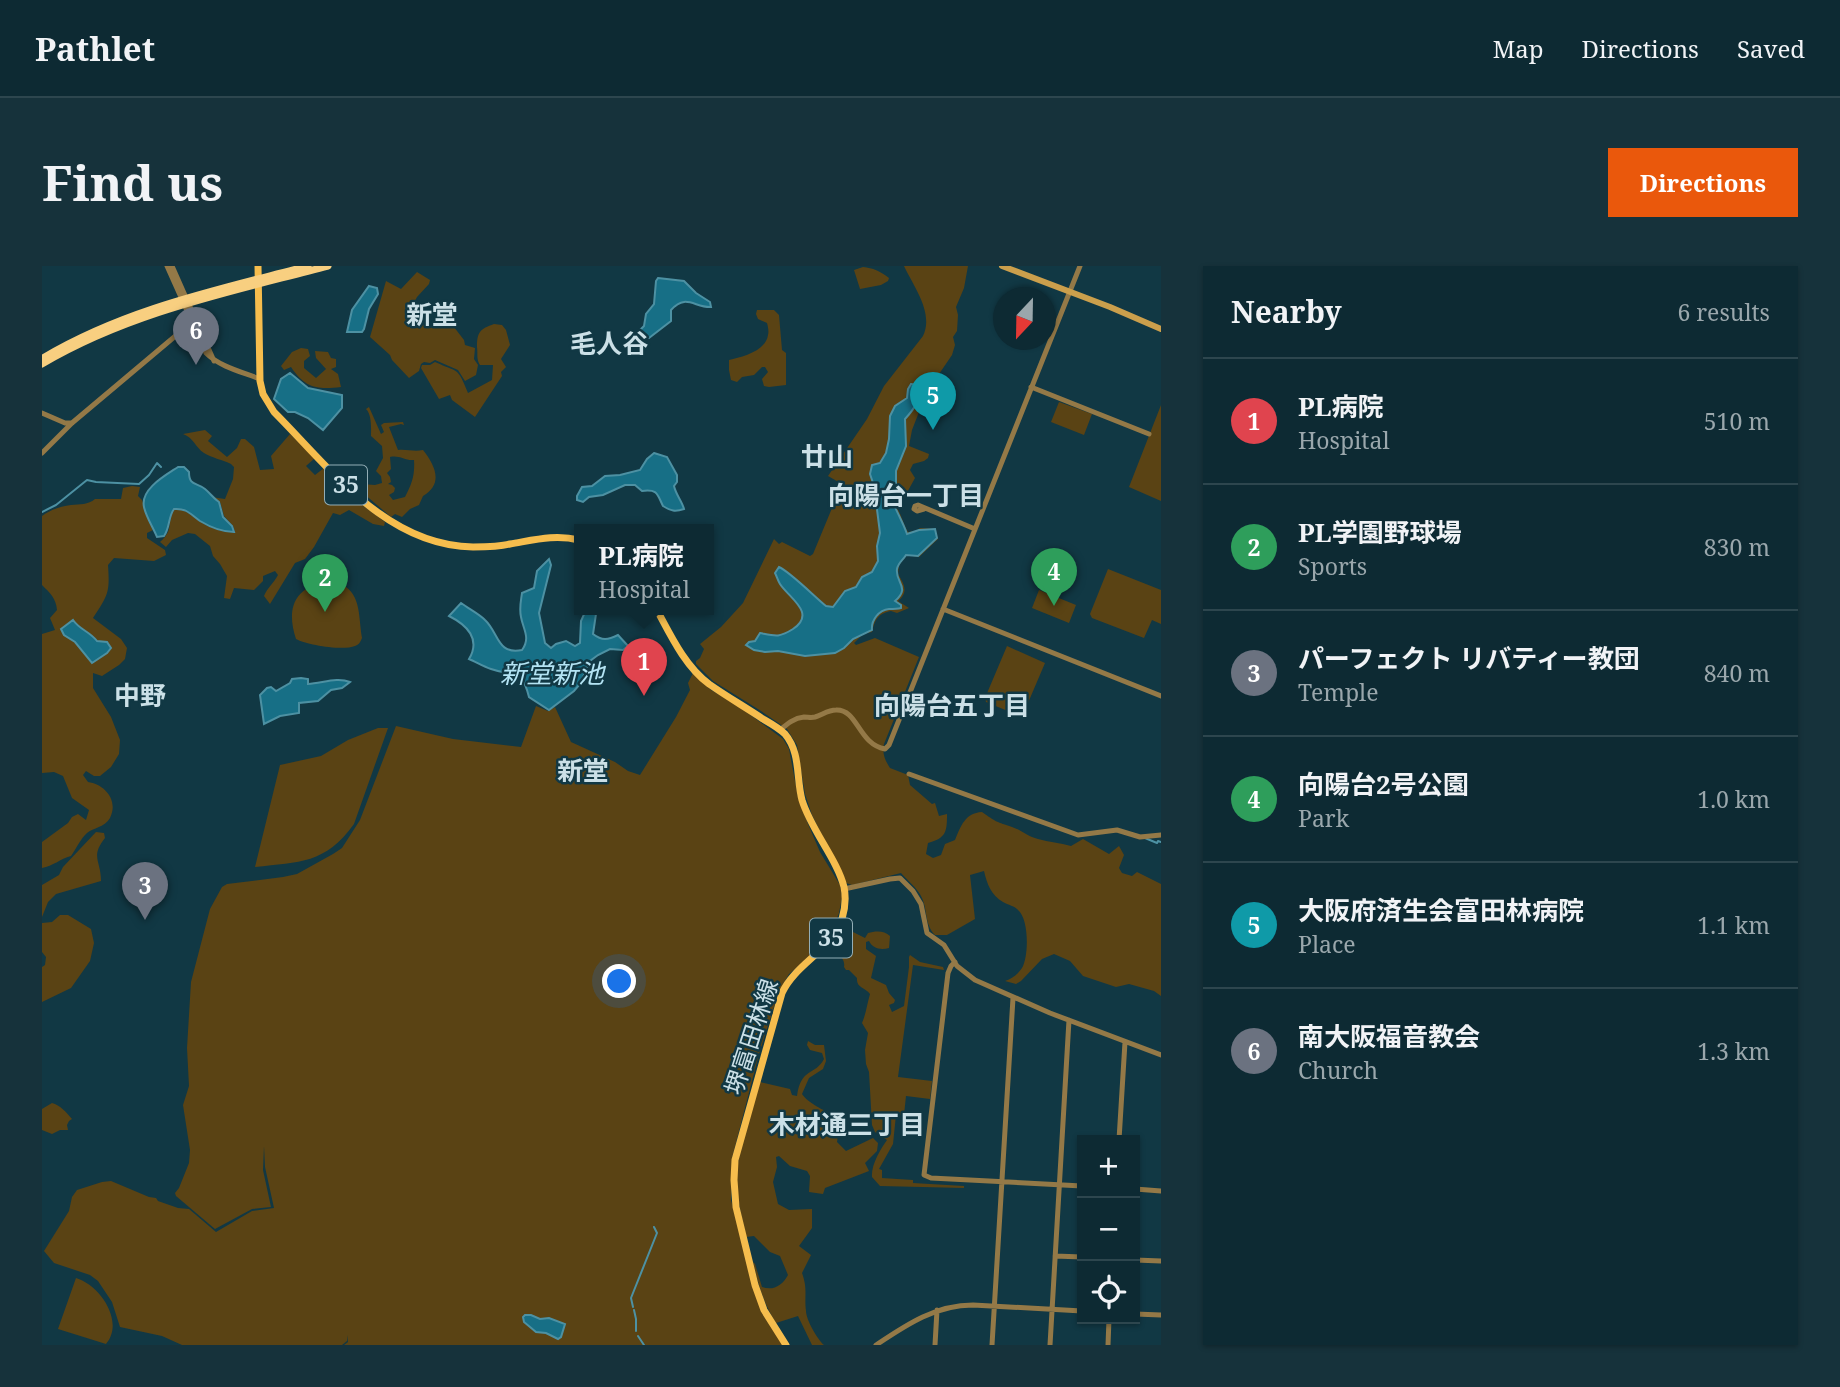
<!DOCTYPE html>
<html lang="en">
<head>
<meta charset="utf-8">
<style>
	:root { --surface:#0d2a33; --page:#16323b; --text:#f1f3f6; --muted:#9aa7ac; --line:#2d464e; --accent:#ea580c }
	body { margin:0; font-family:"Noto Serif","Noto Sans JP",serif; background:var(--page); color:var(--text) }
	.controls { position:absolute; right:21px; bottom:21px; display:grid; overflow:hidden; border-radius:0px; box-shadow:0 2px 5px #0004 }
	.controls button { width:63px; height:63px; display:grid; place-items:center; padding:0; border:0; border-bottom:2px solid var(--line); background:var(--surface); color:var(--text); font:35px sans-serif }
	.compass { position:absolute; left:951px; top:21px; width:63px; height:63px; border-radius:50%; background:var(--surface); box-shadow:0 2px 5px #0004; rotate:202deg }
	.you { position:absolute; left:578px; top:716px; width:24px; height:24px; margin:-18px; border:5px solid #fff; border-radius:50%; background:#1a73e8; box-shadow:0 0 0 10px #1a73e833 }
	.badge { display:grid; place-items:center; width:46px; height:46px; border-radius:50%; background:var(--accent); color:#fff; font-size:23px; font-weight:700 }
	.pin { position:absolute; translate:-50% -58px; filter:drop-shadow(0 2px 4px #0008) }
	.pin::after { content:''; position:absolute; top:37px; width:24px; height:21px; background:inherit; clip-path:polygon(0 0,100% 0,50% 100%) }
	.popup { position:absolute; left:532px; top:258px; width:140px; height:91px; box-sizing:border-box; display:grid; place-content:center; border-radius:0px; background:var(--surface); filter:drop-shadow(0 2px 5px #0005); font-size:23px; white-space:nowrap; color:var(--muted) }
	.popup b { font-size:26px; color:var(--text) }
	.popup::after { content:''; position:absolute; left:50%; top:100%; margin-left:-14px; border:14px solid transparent; border-top-color:var(--surface) }
	.list { margin:0; padding:0; list-style:none }
	h2 { display:flex; justify-content:space-between; align-items:center; height:91px; margin:0; padding:0 28px; font-size:30px }
	h2 small { font-size:23px; font-weight:400; color:var(--muted) }
	.list li { display:grid; grid-template-columns:46px 1fr auto; gap:21px; align-items:center; box-sizing:border-box; height:126px; padding:0 28px; border-top:2px solid var(--line) }
	.list b { display:block; font-size:26px; white-space:nowrap }
	.list p { margin:0; font-size:23px; white-space:nowrap; color:var(--muted) }
	.list em { font-size:23px; font-style:normal; color:var(--muted) }
	.icon { flex:none; width:38px; height:38px; fill:none; stroke:currentColor; stroke-width:2; stroke-linecap:round; stroke-linejoin:round }
	.map { position:relative; flex:none; width:1119px; height:1079px; overflow:hidden; border-radius:0px }
	header { display:flex; align-items:center; gap:42px; box-sizing:border-box; height:98px; padding:0 35px; background:var(--surface); border-bottom:2px solid var(--line) }
	header strong { font-size:33px }
	nav { display:flex; gap:38px; margin-inline-start:auto; font-size:24px }
	.intro { display:flex; align-items:center; justify-content:space-between; box-sizing:border-box; height:168px; padding:0 42px }
	h1 { margin:0; font-size:49px }
	.button { padding:18px 32px; border-radius:0px; background:var(--accent); color:#fff; font-size:24px; font-weight:700 }
	main { display:flex; gap:42px; padding:0 42px }
	aside { flex:1; background:var(--surface); border-radius:0px; box-shadow:0 2px 5px #0004 }
	.map>svg:first-child { display:block }
	.green { fill:#5a4314; fill-rule:evenodd }
	.water { fill:#176f86; stroke:#4d91a3; stroke-width:2 }
	.lines { fill:none; stroke-linecap:round; stroke-linejoin:round }
	.stream { stroke:#4d91a3; stroke-width:2 }
	.tertiary { stroke:#947947; stroke-width:5 }
	.secondary { stroke:#cb9f4c; stroke-width:6 }
	.primary { stroke:#f6bd4d; stroke-width:7 }
	.trunk { stroke:#f8cf80; stroke-width:7 }
	.labels { text-anchor:middle; stroke-width:5; stroke-linejoin:round; paint-order:stroke }
	.shield { fill:#113844; stroke:#93aeb6; stroke-width:2 }
	.shield-label { font-size:23px; font-weight:bold; fill:#cbe0e7 }
	.street-label { font-size:24px; fill:#cbe0e7; stroke:#113844 }
	.neighbourhood-label { font-size:26px; font-weight:bold; fill:#cbe0e7; stroke:#113844 }
	.water-label { font-size:26px; font-style:italic; fill:#b4e4f4; stroke:#113844 }
</style>
</head>
<body>
<header>
<strong>Pathlet</strong>
<nav><a>Map</a><a>Directions</a><a>Saved</a></nav>
</header>
<div class="intro"><h1>Find us</h1><a class="button">Directions</a></div>
<main>
<div class="map">
<svg width="1119" height="1079" viewBox="0 0 1119 1079">
	<rect width="100%" height="100%" fill="#113844"/>
	<path class="green" d="M862,0H926L922,22L914,41L916,49L915,65L911,71L913,79L910,89L895,111L888,118L870,164L867,180L887,188L886,192L882,195L871,198L868,204L873,212L862,232L858,228L859,234L855,242C860,250 861,258 866,266L874,265L878,262L893,263L896,273L877,291L865,289L857,299L856,308C862,318 867,326 856,335L867,342L855,347L849,345C835,348 833,354 830,366L821,368L812,377L814,379L833,372L877,391L842,478C840,488 843,494 848,502L866,509L868,519L890,538L893,537L897,550L905,548C905,566 904,572 886,577L884,588L891,592L899,589L903,578L913,574C919,560 923,547 940,546C954,556 955,556 970,561C979,564 986,571 996,573C1007,576 1018,577 1029,580L1041,573L1067,588L1077,580L1082,589L1077,602L1080,607L1090,610L1095,606L1119,618V730L1112,725L1087,718L1074,721L1041,710L1028,695L1012,688L1000,693L979,715L974,718L963,715C971,712 975,709 980,702C987,690 987,653 976,644C973,640 966,639 961,636C949,629 945,618 942,605L928,609L933,653L905,669H893C882,658 886,643 879,630C875,622 866,615 859,607L810,619L804,617L770,549L763,528L755,479L745,463L719,445L671,415L654,398V395L658,392L662,383L658,378L679,361L701,337L732,273L737,278L740,276L768,290L771,288L800,218L786,210L825,153L842,120L881,70C892,47 872,21 862,0Z
		M821,1C831,2 838,5 847,12L846,15L839,19L818,23L812,4Z
		M375,6L388,14L387,18L375,31L368,44C376,61 390,57 405,52L422,74L423,79L433,82L432,93L436,99L434,109L423,115L416,104L393,94L388,97L382,96L379,98L377,105L367,112L350,94L348,89L328,71L344,15L359,23Z
		M715,44H732L737,49L740,84L744,87V119L727,121L722,120L720,113L726,106L723,101H720L712,109L700,111L695,116L689,114L687,104V94C700,91 724,85 726,69C727,65 726,61 725,57L716,53L714,48Z
		M452,58L460,59L464,64L468,79L459,93L464,101L459,106L460,110L433,151L410,134L408,129L397,133L379,102L380,99H388L393,96C417,107 415,100 426,127L450,114L451,99H438C434,92 436,89 435,81C435,66 438,63 452,58Z
		M259,82L266,83L268,90L262,95V102L274,112L284,103L274,92L273,85L286,86L289,92L294,93V101L289,103L296,108L299,121C275,124 263,122 249,101L242,104L239,100L250,86Z
		M1017,136L1050,148L1042,169L1009,156Z
		M1119,139V235L1087,221Z
		M327,141L339,168L342,166L339,159L342,157L361,156L362,159L359,158L347,161L356,184C365,183 372,186 381,184C393,199 402,218 381,230L377,239L368,243L360,251L353,248L349,251L314,221L319,218L333,219L340,217L339,210L334,205L341,192L340,180L329,170C329,162 330,149 324,143ZM348,191C358,189 363,195 372,194C373,209 370,218 363,231L351,234L347,229L352,226L353,222L350,219L346,218L349,216L348,211L345,207L349,203Z
		M163,164L170,170L166,175L185,191L195,182L199,173H203L212,181L218,204L232,203L229,190L248,168L273,192L264,200L273,209L282,202L312,233L343,256L342,260L331,258L307,244L298,249L291,247L272,281L263,293L253,297L228,338L222,330C225,322 232,317 236,309L233,305L221,310V315L212,324L192,322L188,333L182,332L185,310L178,298L171,290L168,280L153,268L146,267L130,274L124,281L118,276C133,263 124,257 132,243C145,243 149,250 159,256C168,262 181,267 193,266L191,260L182,250L178,236L169,231L183,233L191,213L192,201L189,198C181,194 170,192 162,187C153,181 152,172 141,168Z
		M90,220L98,221L96,230L100,234L111,264L105,267V272L123,284L124,289L112,295L72,292L66,299C68,327 66,329 51,352L79,373L85,382L83,393L77,399L60,410L51,407V422L69,451L78,474L77,488L69,501L58,510H52L44,505L41,509L46,516C62,518 77,534 68,552C63,561 51,562 45,567C39,572 34,583 29,590C18,593 11,600 0,602V576L26,557L30,551L36,548L44,554L47,544L30,532L21,510L12,506L0,507V368L13,364L8,352L15,344C14,332 8,327 0,319V250C8,244 19,240 29,239C38,238 46,239 53,233H79L81,222Z
		M1066,303L1119,324V358L1110,354L1102,372L1050,352L1048,348Z
		M295,316C320,326 316,348 320,372C318,376 318,378 313,380C301,385 265,379 254,373C242,337 257,316 295,316Z
		M997,324L1034,339L1027,357L990,342Z
		M965,380L1003,397L980,451L944,436L943,432Z
		M651,407L669,424L695,439L741,473L747,483L756,531L766,558L778,586L798,619L800,631L797,647L789,668L769,689L747,708L737,725L717,788L690,892L689,934L708,1006L741,1079H302L306,1076L305,1069V1075L300,1079H140L120,1070L78,1061L70,1036L56,1015L48,1009L12,997L2,985L27,945L30,931L35,924L60,916L69,915L107,931L114,932L116,935L136,942L147,943L174,966L210,945L232,942L223,901L222,880L221,904L229,941L210,943L173,963L134,930L133,927L137,922L147,897L148,884L141,839L147,820L145,782L149,716L168,643L180,621L185,618L241,611L255,608L291,588L300,582L318,554L354,460L411,473L479,481L494,440L506,445L513,441L529,476L573,496L586,505L598,509L634,451L648,424L646,417Z
		M336,462H346L312,558C283,598 258,596 213,601L238,499L279,490L306,474Z
		M54,566L62,567L63,572C48,591 59,594 59,615L14,628L6,636L0,651V619L17,609L21,601Z
		M18,649H26L49,663L52,677L48,695L29,722L0,736V701L3,699L4,691L0,686V657L10,656Z
		M801,661L823,672L826,667C833,665 842,664 848,670L847,682C839,684 831,683 827,675L824,676V683L834,690L829,712L844,719L847,727L853,734L852,737L847,739L850,746L862,740L867,701V691L868,689L878,696L901,701L902,704L871,699L856,811L890,815L888,833L864,830L862,849H854L851,878L837,903L840,904V912L871,914V917L922,920V922L838,920L830,911C829,899 838,884 845,874L833,866L830,859L827,806L824,798L823,784L826,767L820,757C824,748 825,738 828,728C823,721 814,722 815,712L807,704H804L802,701C804,690 792,689 790,677Z
		M766,775L773,779H782L784,795L781,803L767,812L760,828C765,836 783,846 792,848L797,863L795,876L804,885L831,872L836,877L835,885L823,897L827,905L783,922L781,928L767,926L768,910L765,905L748,900L737,890L734,891L735,901L731,916L736,938L747,944L770,943V962L757,980L769,989L760,1007C766,1024 762,1029 764,1045C764,1054 776,1074 782,1079H770L756,1050L734,1057C722,1038 716,1018 711,996L713,998L720,1021C731,1025 740,1020 746,1009L738,990L728,986L712,970L704,971C701,954 695,935 695,917C694,883 709,848 718,816L748,823L750,829L755,830C759,801 773,810 782,793L780,787L768,784L765,779Z
		M10,837C18,839 25,847 30,853L27,855L25,859L26,864H18L10,868L0,864V843Z
		M34,1012C58,1019 83,1056 64,1078L16,1063Z"/>
	<path class="water" d="M616,12L642,15L654,27L668,36L669,41C653,42 644,27 629,44V55L607,72L598,64L602,60L604,48L612,38L614,15Z
		M327,20L335,22L336,28L327,43L322,63L320,66H305L310,44Z
		M248,107L266,122L300,129V142L281,164L266,152L253,146H246L232,133L239,113Z
		M869,118L875,119C879,134 873,142 863,153L864,180L854,205V218L858,234L853,241C857,250 862,259 865,268L877,264L893,263L895,272L876,290L864,289C861,294 856,297 855,303C853,317 869,321 853,335L859,339V342C855,343 851,343 847,343C837,344 829,354 830,364L811,373L802,382L793,387L763,390L736,385L723,386L712,384L704,379L707,376L713,375L718,367C733,370 737,372 751,363C775,347 747,332 738,318C736,315 735,311 733,307L737,301C747,305 773,331 784,340L791,341L803,325L814,321L820,311L830,306L836,295L835,280L838,267L832,220L828,208L830,199L838,197L844,187L847,173L848,150L853,140L865,132L866,123Z
		M612,187L625,191L635,209V216L632,220C634,229 640,235 642,243C633,246 629,245 621,240C615,228 616,223 600,225L593,219H583L561,229L547,231L541,236L535,234V230L540,221L550,220L563,210L578,209L598,204L605,193Z
		M136,201H142L147,206C147,220 154,216 163,223C168,227 171,232 177,236L181,251L190,260L192,266C181,266 168,261 158,255C148,248 145,242 132,243C126,251 128,262 122,270L115,271C111,261 104,251 102,241C98,223 124,209 136,201Z
		M507,293L509,299L497,347L503,377L509,382L514,378L524,375L533,380L538,377L539,355L544,344H548L554,348L551,368C560,375 566,374 576,369L586,380L581,384L568,383L556,389L548,395L538,418L532,425L507,444L487,431C479,400 474,412 449,403C442,401 434,396 427,393C439,373 425,359 407,350L419,337C427,343 437,348 443,354C457,367 455,389 480,384C489,372 481,363 479,351C477,342 479,335 480,327L492,322L495,305Z
		M31,354C38,364 47,365 55,375L65,376L69,382L65,387L50,397L33,376L22,369L19,363Z
		M259,412L266,413V418C281,417 295,411 308,416L300,422L289,424L276,435L257,437V447L238,450L222,458L218,429L225,422L229,421L234,425L248,417L250,413Z
		M483,1049H489L498,1053L507,1052L523,1058L519,1071L516,1073L504,1067L494,1066L482,1056L481,1051Z"/>
	<g class="lines">
		<path class="stream" d="M0,246L14,239L45,214L54,216L97,218L107,209L115,197L119,201
			M1103,572L1115,577L1116,575L1119,576
			M591,1041L589,1032L615,967L612,961
			M592,1044L594,1053V1065
			M596,1070L602,1079"/>
		<path class="tertiary" d="M125,0L164,87C178,101 200,106 218,113
			M130,0L172,95
			M989,121L1107,168
			M0,147L23,157H30
			M0,187L30,157L150,56
			M882,243L875,245L872,243L873,240L876,239L933,263
			M901,343L1119,430
			M738,464C745,458 752,452 762,451C766,451 769,452 773,451C780,449 786,444 794,444C816,443 816,478 843,483L847,479L1038,0
			M867,508L1036,569L1075,564L1098,571L1119,569
			M802,623L848,613L858,612L871,625L879,638L885,667L902,679L915,700L933,714L1008,747L1119,789
			M913,696L909,700L906,707L882,909L889,912L1040,920
			M1077,874L1083,776
			M1093,923L1119,925
			M1013,990L1040,991
			M1093,994L1119,995
			M1093,1048L1119,1049
			M834,1079C864,1059 893,1039 931,1039L1040,1045
			M893,1079L895,1044
			M950,1079L971,732
			M1008,1079L1027,754
			M1066,1079L1067,1053"/>
		<path class="secondary" d="M960,0L1068,41L1119,63"/>
		<path class="primary" d="M216,0L218,115L221,128L232,146C287,201 344,280 431,281C443,281 457,281 468,278C492,274 513,268 537,274
			M615,344C629,370 643,400 667,418C684,430 703,441 721,453C728,457 737,462 743,468C759,487 754,512 760,534C769,564 795,593 802,621C804,631 803,643 800,653C789,685 754,697 740,727L693,894L692,914L694,941L713,1019L722,1044L744,1079"/>
		<path class="trunk" d="M1,92C83,43 175,24 266,0
			M0,98C88,46 188,26 286,0"/>
	</g>
	<g class="labels">
		<g class="shield">
			<rect x="283" y="199.5" width="42" height="39" rx="5"/>
			<rect x="768" y="652.5" width="42" height="39" rx="5"/>
		</g>
		<g class="shield-label">
			<text x="304" y="227">35</text>
			<text x="789" y="680">35</text>
		</g>
		<g class="street-label">
			<text transform="translate(710 771) rotate(-72)" y="8">堺富田林線</text>
		</g>
		<g class="neighbourhood-label">
			<text x="390" y="58">新堂</text>
			<text x="567" y="87">毛人谷</text>
			<text x="785" y="200">廿山</text>
			<text x="864" y="239">向陽台一丁目</text>
			<text x="98" y="439">中野</text>
			<text x="910" y="449">向陽台五丁目</text>
			<text x="541" y="514">新堂</text>
			<text x="805" y="868">木材通三丁目</text>
		</g>
		<g class="water-label">
			<text x="510" y="417">新堂新池</text>
		</g>
	</g>
</svg>
<div class="controls">
<button>+</button>
<button>−</button>
<button><svg class="icon" aria-label="locate" viewBox="0 0 24 24"><circle cx="12" cy="12" r="6"/><path d="M12 2v4M12 18v4M2 12h4M18 12h4"/></svg></button>
</div>
<svg class="compass" viewBox="-18 -18 36 36"><path d="M0-13l5 13h-10z" fill="#e53935"/><path d="M0 13l5-13h-10z" fill="#9aa7ac"/></svg>
<div class="you"></div>
<div class="pin badge" style="left:602px;top:430px;background:#e0444e">1</div>
<div class="popup"><b>PL病院</b>Hospital</div>
<div class="pin badge" style="left:283px;top:346px;background:#2e9e5b">2</div>
<div class="pin badge" style="left:103px;top:654px;background:#6b7280">3</div>
<div class="pin badge" style="left:1012px;top:340px;background:#2e9e5b">4</div>
<div class="pin badge" style="left:891px;top:164px;background:#0f9aa8">5</div>
<div class="pin badge" style="left:154px;top:99px;background:#6b7280">6</div>
</div>
<aside>
<h2>Nearby<small>6 results</small></h2>
<ul class="list">
<li><span class="badge" style="background:#e0444e">1</span><div><b>PL病院</b><p>Hospital</p></div><em>510 m</em></li>
<li><span class="badge" style="background:#2e9e5b">2</span><div><b>PL学園野球場</b><p>Sports</p></div><em>830 m</em></li>
<li><span class="badge" style="background:#6b7280">3</span><div><b>パーフェクト リバティー教団</b><p>Temple</p></div><em>840 m</em></li>
<li><span class="badge" style="background:#2e9e5b">4</span><div><b>向陽台2号公園</b><p>Park</p></div><em>1.0 km</em></li>
<li><span class="badge" style="background:#0f9aa8">5</span><div><b>大阪府済生会富田林病院</b><p>Place</p></div><em>1.1 km</em></li>
<li><span class="badge" style="background:#6b7280">6</span><div><b>南大阪福音教会</b><p>Church</p></div><em>1.3 km</em></li>
</ul>
</aside>
</main>
</body>
</html>
